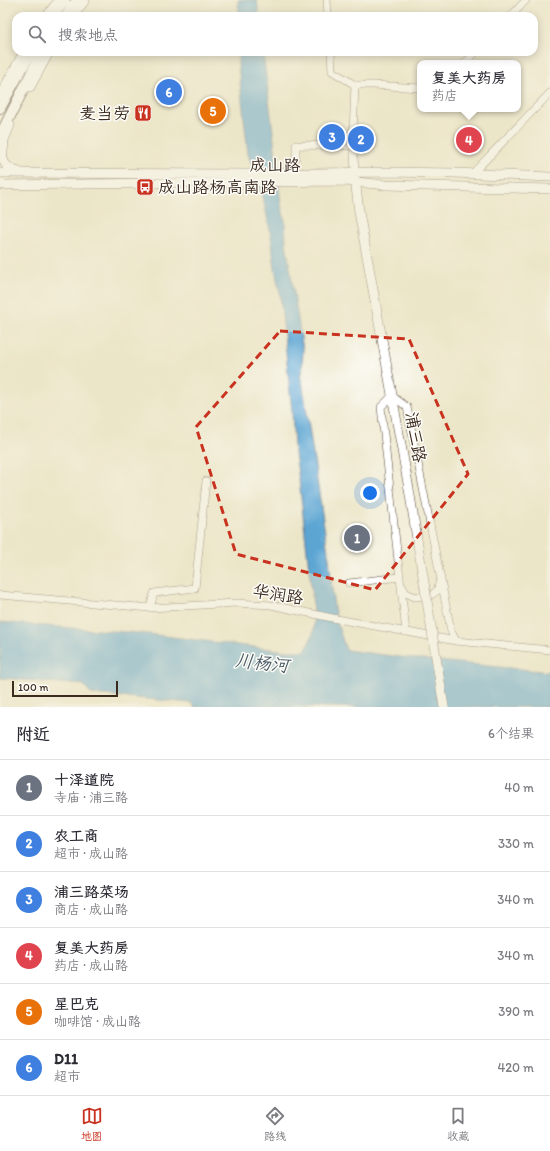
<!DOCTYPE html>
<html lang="zh">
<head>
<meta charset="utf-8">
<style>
	:root { --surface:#fff; --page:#f2f2f3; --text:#2b2b33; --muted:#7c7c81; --line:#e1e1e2; --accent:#c8321e }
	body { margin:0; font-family:Itim,"LXGW WenKai TC",sans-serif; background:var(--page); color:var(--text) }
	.scale { position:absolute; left:12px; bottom:10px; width:106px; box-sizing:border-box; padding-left:4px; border:2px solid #3b2a1e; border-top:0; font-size:11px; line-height:14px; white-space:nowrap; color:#3b2a1e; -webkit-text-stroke:3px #fdfcf7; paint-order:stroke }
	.you { position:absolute; left:370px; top:493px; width:14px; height:14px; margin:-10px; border:3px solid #fff; border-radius:50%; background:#1a73e8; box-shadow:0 0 0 6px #1a73e833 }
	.badge { display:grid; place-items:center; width:26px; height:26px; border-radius:50%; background:var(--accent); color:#fff; font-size:13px; font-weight:700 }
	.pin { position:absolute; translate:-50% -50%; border:2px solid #fff; box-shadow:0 1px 4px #0006 }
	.popup { position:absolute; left:417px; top:60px; width:104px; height:52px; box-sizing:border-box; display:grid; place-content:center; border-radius:8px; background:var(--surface); filter:drop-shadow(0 1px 3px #0005); font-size:13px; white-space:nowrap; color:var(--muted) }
	.popup b { font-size:15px; color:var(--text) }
	.popup::after { content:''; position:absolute; left:50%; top:100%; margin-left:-8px; border:8px solid transparent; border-top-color:var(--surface) }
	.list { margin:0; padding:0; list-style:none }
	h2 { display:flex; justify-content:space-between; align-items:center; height:52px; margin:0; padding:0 16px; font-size:17px }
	h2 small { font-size:13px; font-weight:400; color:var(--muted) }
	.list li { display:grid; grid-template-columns:26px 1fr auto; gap:12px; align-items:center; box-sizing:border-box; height:56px; padding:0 16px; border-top:1px solid var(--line) }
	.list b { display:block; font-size:15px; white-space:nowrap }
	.list p { margin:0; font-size:13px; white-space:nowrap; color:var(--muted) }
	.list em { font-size:13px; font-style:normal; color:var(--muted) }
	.icon { flex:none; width:22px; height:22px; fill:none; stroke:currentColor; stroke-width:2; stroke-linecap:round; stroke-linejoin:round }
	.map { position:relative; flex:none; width:550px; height:707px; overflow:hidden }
	.search { position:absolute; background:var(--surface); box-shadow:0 2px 10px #0003; left:12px; right:12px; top:12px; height:44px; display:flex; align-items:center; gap:10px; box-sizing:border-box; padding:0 14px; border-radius:12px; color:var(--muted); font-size:15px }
	.sheet { height:388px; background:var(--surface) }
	nav { display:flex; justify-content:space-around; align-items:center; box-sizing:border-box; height:56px; border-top:1px solid var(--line); background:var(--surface); font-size:11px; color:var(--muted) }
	nav a { display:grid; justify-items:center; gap:2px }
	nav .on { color:var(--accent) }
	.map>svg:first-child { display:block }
	.water { fill:#5ca5d3; stroke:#4c6878 }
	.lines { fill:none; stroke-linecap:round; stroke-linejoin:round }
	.minor-casing { stroke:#564638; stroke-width:8 }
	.major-casing { stroke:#564638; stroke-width:10 }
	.highway-casing { stroke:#564638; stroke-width:12 }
	.minor { stroke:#fff; stroke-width:7 }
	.major { stroke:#fff; stroke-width:9 }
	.highway { stroke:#fff; stroke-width:10 }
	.major-bridge-casing { stroke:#564638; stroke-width:10; stroke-linecap:butt }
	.major-bridge { stroke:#fff; stroke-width:9 }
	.marked { fill:none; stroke:#c8321e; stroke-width:3; stroke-dasharray:8 5; stroke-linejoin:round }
	.labels { text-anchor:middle; stroke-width:3; stroke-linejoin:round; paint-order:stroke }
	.poi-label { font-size:17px; fill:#3b2a1e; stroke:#fdfcf7; text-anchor:end }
	.street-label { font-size:17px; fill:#3b2a1e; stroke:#fdfcf7 }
	.water-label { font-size:18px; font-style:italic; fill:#485b66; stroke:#fdfcf7 }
</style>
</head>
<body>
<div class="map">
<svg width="550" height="707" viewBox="0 0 550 707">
	<rect width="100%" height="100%" fill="#fdfcf7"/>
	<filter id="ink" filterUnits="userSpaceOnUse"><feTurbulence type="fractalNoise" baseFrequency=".025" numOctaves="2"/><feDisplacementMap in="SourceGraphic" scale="8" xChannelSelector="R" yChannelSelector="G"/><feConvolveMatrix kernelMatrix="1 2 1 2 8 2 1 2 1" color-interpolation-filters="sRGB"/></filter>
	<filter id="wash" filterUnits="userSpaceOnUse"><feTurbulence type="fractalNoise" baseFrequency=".012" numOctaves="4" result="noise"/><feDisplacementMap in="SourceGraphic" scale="16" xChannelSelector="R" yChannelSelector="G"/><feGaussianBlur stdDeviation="0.9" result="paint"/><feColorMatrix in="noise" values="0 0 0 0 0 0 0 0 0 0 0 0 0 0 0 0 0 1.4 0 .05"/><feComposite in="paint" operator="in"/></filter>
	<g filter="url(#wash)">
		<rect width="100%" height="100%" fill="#ece6c9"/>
		<path class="water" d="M238,0H257L259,16H239Z
			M239,52H263L274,140L281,204L285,221L286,243L303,350L302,368L300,377L302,381L329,559L334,607L338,626L346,650L408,658L550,672V707H194L192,703L91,694L84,685L0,678V622L82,629L140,633L286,651H305L313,634L314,622L313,605L299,479L294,447L292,411L280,294L275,269L271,236L265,206L248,154L238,64Z"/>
	</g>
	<g filter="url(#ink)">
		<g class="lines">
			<defs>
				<path id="minor" d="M327,0L328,16
					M511,16L526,0
					M331,52L332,71L355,85
					M465,63L476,52
					M296,157V145L353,146
					M355,173L353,135L355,85H373L420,88
					M473,173L550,93
					M349,583L400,577
					M402,586L406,593L415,597L431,595L437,591L440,580
					M0,595L150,608L236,603L271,605L337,619L456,641L550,650
					M150,608L154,593L195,588L206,481
					M406,632L381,407L392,396L407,407L451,631L456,641"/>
				<path id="major" d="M47,16L59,0
					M73,16L85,0
					M30,87L49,52
					M0,96L24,52
					M4,144C1,159 2,167 19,172
					M0,150L10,125
					M0,173L244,174L385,172L454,173L550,177
					M355,178L359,212L409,489
					M0,185L245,182L346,181L386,185L550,189"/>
				<path id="highway" d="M53,16L65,0
					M66,16L77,0
					M0,108L31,52
					M0,136L42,52"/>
			</defs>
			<use href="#minor" class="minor-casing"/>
			<use href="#major" class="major-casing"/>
			<use href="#highway" class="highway-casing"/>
			<use href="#minor" class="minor"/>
			<use href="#major" class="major"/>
			<use href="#highway" class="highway"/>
			<defs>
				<path id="major-bridge" d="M409,489L444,707"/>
			</defs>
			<use href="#major-bridge" class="major-bridge-casing"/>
			<use href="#major-bridge" class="major-bridge"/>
		</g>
	</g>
	<path d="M0 0H550V707H0ZM280,331L409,339L468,474L375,590L236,554L196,427Z" fill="#ece6c9" fill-opacity=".55" fill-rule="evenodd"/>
	<path class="marked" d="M280,331L409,339L468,474L375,590L236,554L196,427Z"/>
	<defs>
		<symbol id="restaurant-square" viewBox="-11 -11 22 22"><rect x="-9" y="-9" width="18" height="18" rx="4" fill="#c8321e" stroke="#fdfcf7"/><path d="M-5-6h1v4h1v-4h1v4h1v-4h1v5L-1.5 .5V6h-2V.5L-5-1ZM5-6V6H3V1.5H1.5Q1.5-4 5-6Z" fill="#fff"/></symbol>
		<symbol id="bus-square" viewBox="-11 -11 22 22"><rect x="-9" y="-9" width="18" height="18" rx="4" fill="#c8321e" stroke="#fdfcf7"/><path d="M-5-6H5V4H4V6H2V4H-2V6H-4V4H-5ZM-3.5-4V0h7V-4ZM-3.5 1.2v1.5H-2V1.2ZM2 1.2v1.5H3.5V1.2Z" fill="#fff"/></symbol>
	</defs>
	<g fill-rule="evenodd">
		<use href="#restaurant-square" x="133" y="103" width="20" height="20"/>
		<use href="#bus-square" x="135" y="177" width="20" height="20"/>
	</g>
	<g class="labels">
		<g class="poi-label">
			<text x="130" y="119">麦当劳</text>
			<text x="158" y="193" text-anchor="start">成山路杨高南路</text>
		</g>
		<g class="street-label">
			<text x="275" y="171">成山路</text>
			<text transform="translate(416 437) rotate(80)" y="6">浦三路</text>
			<text transform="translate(278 594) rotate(9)" y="6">华润路</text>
		</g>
		<g class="water-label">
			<text transform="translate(262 663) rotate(6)" y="6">川杨河</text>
		</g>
	</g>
</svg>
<div class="scale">100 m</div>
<div class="you"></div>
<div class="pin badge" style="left:357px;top:538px;background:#6b7280">1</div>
<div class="pin badge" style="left:361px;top:139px;background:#3f7fe0">2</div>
<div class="pin badge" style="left:332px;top:137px;background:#3f7fe0">3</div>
<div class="pin badge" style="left:469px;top:140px;background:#e0444e">4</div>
<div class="popup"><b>复美大药房</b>药店</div>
<div class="pin badge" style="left:213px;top:111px;background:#e8710a">5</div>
<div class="pin badge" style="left:169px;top:92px;background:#3f7fe0">6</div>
<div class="search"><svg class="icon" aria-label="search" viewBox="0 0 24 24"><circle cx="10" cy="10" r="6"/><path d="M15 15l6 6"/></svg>搜索地点</div>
</div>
<section class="sheet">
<h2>附近<small>6个结果</small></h2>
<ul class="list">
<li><span class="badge" style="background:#6b7280">1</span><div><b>十泽道院</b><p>寺庙 · 浦三路</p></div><em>40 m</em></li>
<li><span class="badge" style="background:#3f7fe0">2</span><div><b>农工商</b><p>超市 · 成山路</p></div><em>330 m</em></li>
<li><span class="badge" style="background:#3f7fe0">3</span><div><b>浦三路菜场</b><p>商店 · 成山路</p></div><em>340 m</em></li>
<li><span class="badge" style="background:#e0444e">4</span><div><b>复美大药房</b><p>药店 · 成山路</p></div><em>340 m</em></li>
<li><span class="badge" style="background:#e8710a">5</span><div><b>星巴克</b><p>咖啡馆 · 成山路</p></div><em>390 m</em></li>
<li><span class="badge" style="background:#3f7fe0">6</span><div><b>D11</b><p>超市</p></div><em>420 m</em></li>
</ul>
</section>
<nav>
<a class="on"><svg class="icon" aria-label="map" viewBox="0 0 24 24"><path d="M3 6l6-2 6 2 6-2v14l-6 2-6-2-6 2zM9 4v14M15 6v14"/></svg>地图</a>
<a><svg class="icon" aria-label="directions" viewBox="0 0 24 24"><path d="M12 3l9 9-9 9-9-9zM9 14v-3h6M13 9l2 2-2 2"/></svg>路线</a>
<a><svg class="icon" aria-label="saved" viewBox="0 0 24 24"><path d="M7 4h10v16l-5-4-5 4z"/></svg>收藏</a>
</nav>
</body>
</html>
